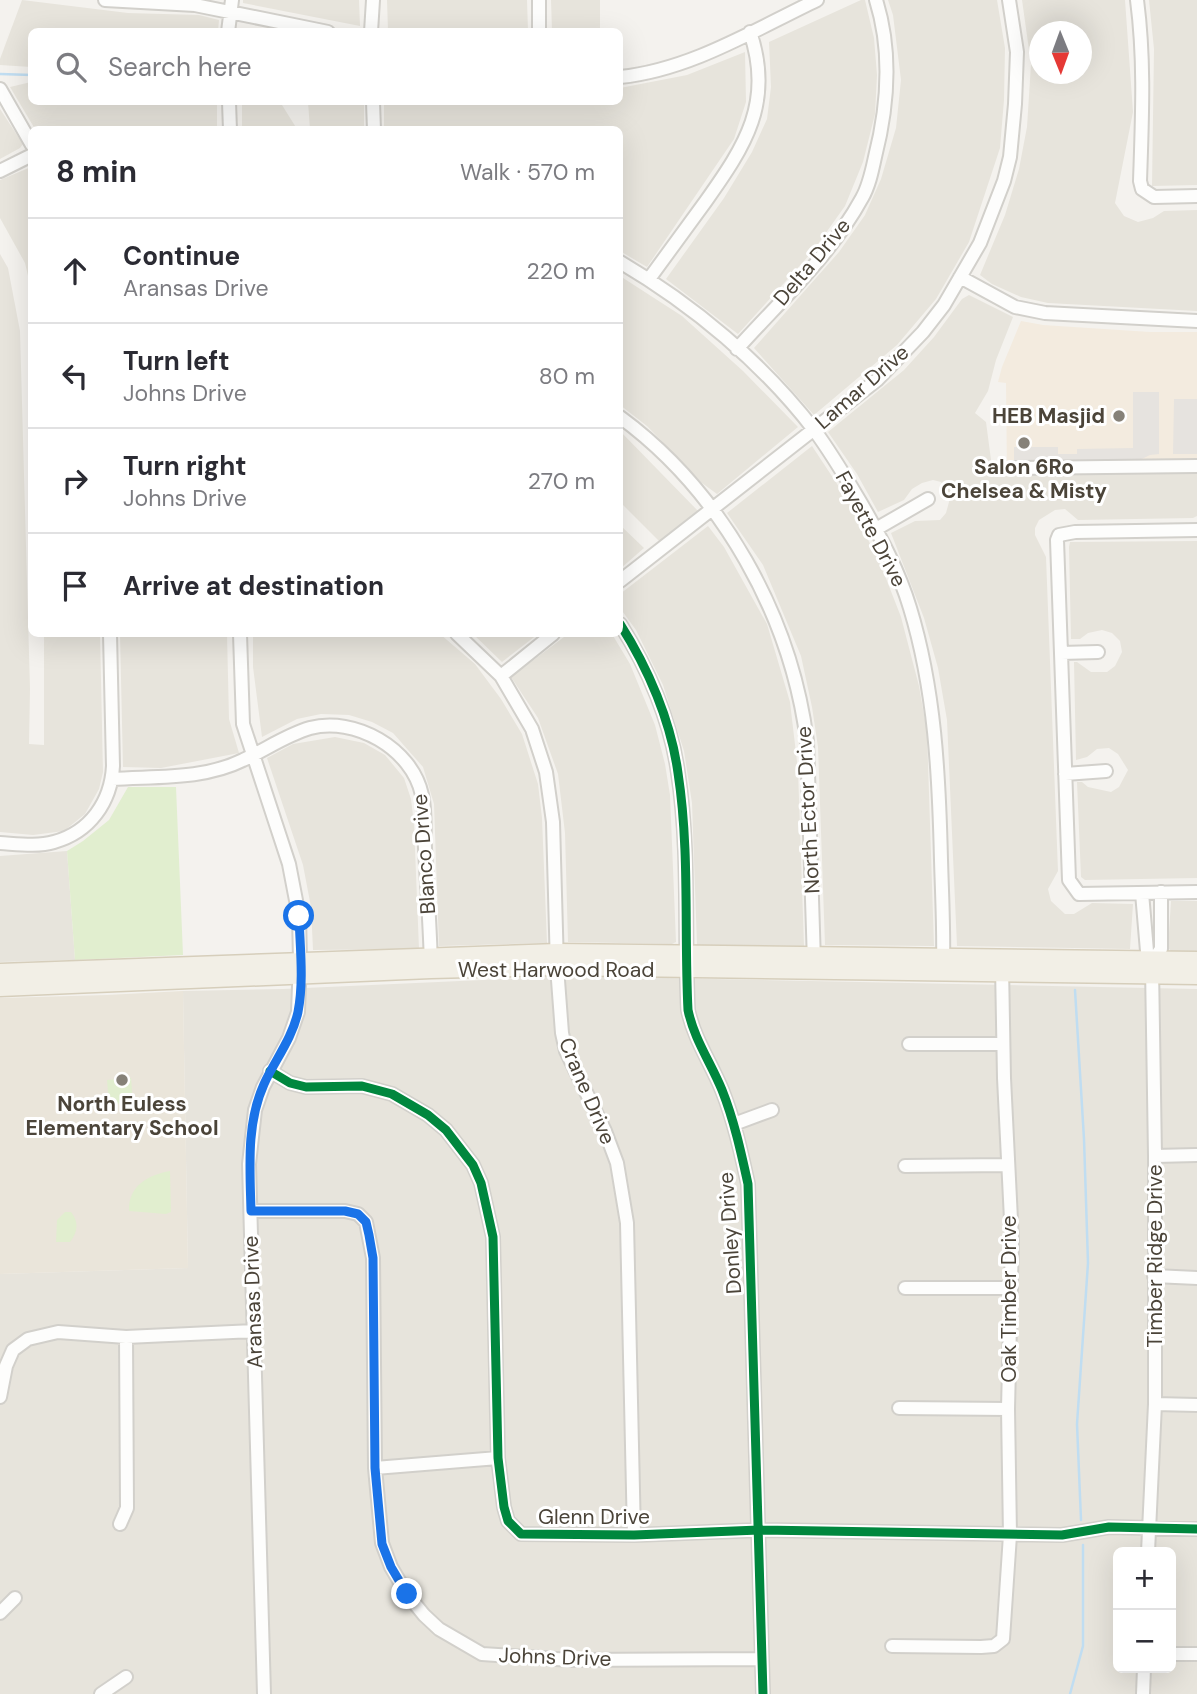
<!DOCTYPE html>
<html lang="en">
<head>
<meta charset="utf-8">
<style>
	:root { --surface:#fff; --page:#f7f7f7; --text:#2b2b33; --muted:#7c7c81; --line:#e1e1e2 }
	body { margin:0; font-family:"DM Sans",sans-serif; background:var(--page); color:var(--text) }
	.controls { position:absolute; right:21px; bottom:21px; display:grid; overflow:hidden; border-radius:10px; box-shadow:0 7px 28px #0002 }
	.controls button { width:63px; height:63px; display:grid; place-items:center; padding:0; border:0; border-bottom:2px solid var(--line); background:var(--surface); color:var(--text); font:35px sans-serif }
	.compass { position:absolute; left:1029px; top:21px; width:63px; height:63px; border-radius:50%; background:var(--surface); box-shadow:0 7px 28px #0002; rotate:179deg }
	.stop { position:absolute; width:21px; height:21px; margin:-16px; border:5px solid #1a73e8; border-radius:50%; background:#fff }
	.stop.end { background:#1a73e8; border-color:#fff; box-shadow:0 2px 7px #0008 }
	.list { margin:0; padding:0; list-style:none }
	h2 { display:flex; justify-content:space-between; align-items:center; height:91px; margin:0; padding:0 28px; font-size:30px }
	h2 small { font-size:23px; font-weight:400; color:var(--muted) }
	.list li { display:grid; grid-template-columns:46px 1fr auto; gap:21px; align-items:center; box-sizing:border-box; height:105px; padding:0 28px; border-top:2px solid var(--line) }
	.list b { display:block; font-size:26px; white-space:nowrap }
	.list p { margin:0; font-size:23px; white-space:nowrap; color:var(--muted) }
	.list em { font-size:23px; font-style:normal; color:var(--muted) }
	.icon { flex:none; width:38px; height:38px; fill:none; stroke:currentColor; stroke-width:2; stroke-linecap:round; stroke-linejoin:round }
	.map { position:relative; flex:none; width:1197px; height:1694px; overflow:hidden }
	.search { position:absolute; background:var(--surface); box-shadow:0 7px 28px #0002; left:28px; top:28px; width:595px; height:77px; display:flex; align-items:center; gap:18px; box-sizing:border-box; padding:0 24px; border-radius:10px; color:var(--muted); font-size:26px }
	.panel { position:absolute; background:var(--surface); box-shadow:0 7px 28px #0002; left:28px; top:126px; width:595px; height:511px; border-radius:10px }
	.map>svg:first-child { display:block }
	.residential { fill:#e7e4dc; fill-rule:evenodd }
	.commercial { fill:#f3ebdf }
	.education { fill:#eae5da }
	.green { fill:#e1eecf }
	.parking { fill:#e6e3df }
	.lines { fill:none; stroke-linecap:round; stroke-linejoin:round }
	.stream { stroke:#c0ddf1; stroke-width:2.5 }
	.minor-casing { stroke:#d2d0cb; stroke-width:16 }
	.major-casing { stroke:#d6cebb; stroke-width:19 }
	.minor { stroke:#fdfdfc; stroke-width:12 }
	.major { stroke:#f2efe6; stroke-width:16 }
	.cycleway-casing { stroke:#fff; stroke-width:13 }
	.cycleway { stroke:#00873e; stroke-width:9 }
	.route { stroke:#1a73e8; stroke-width:9 }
	.poi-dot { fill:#868178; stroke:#fff; stroke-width:2.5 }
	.labels { text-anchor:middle; stroke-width:6; stroke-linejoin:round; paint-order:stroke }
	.street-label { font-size:21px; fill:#4b4439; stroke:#fff }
	.poi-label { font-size:21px; font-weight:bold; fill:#4b4439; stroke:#fff }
</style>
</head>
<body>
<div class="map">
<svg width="1197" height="1694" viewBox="0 0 1197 1694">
	<rect width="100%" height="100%" fill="#f4f2ee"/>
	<path class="residential" d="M22,0L128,13L199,15L219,20L218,31L32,32L31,67L0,65V59Z
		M243,0H359L360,26L243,3Z
		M387,0H527L528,31H388Z
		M551,0H600V31H552Z
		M861,0H865L874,38L877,75L875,114L863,162L845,206L813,251L738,334L666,279L724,198L752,152L767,119L771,87L769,42Z
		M888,0H997L1005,48L1004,100L1000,148L969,242L936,299L897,345L814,415L754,348L839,252L865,215L881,179L896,128L901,80L893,15Z
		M1022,0H1125L1133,112L1115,203L1124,216L1138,222L1153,218L1164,211L1197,210V311L1048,303L1021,297L992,284L980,275L1005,215L1019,169L1027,127L1031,64ZM1040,32H1082V74H1040Z
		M1149,0H1197V185L1152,186L1154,49Z
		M745,52L746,102L734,139L647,267L620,251V130L384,129V102H620V88L687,75Z
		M31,82L32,102H217V129H35L10,87Z
		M242,102L282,105L297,129H242Z
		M308,102H364V129H310Z
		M0,109L23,144L20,148L0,159Z
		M31,167L32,168L31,289L25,263L0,218V180Z
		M0,254L8,268L20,331L30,689L29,744L44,745V634H100L103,772L99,789L85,814L64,831L33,835L0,832Z
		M620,276L682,316L743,371L798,427L717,494L702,483L647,426L620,405Z
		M969,295L1013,317L996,360L988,391L975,413L986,422L993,475L1197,473V516L1193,518L1078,520L1065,509L1055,510L1039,520L1035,528V535L1046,557L1058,871L1048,889L1051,901L1065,914H1074L1092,903L1133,904L1130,949L957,946L947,720L938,668L924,618L891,533L915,521L940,520L946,513L949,502L948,491L941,482L933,480L922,483L912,489L904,500L878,512L857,474L828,432L904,370L934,337L962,299Z
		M620,431L699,512L660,542L620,502Z
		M812,446L847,499L880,563L901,617L919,686L927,732L934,946L825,945L818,747L812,707L801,656L763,565L727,513Z
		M620,525L644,548L620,569Z
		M708,526L724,547L767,624L790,702L798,770L804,946L697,945L692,803L684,751L663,685L636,630L620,608V594Z
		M1197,541V878L1085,880L1081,877L1077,782H1082L1088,787L1111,792L1119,787L1128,770L1118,754L1109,748L1097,749L1087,757L1076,760L1074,662H1077L1091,672H1107L1115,666L1122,652L1120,641L1112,633L1102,630L1088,633L1080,639H1071L1069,547L1070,542Z
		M120,634H227L229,719L239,753L161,768L123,767Z
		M253,634H440L475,664L501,699L522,734L538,784L542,818L547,943L439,946L434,804L423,767L393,733L372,722L349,715L321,714L297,719L262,737L253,667Z
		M473,634H538L502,662Z
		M568,634H612L630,664L655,725L665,764L670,795L676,942L672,944L568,942L565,833L558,774L538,718L511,677Z
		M335,737L364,743L385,755L404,778L411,799L414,824L419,949L313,950L311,907L303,865L267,758L293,744Z
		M67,851L75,960L0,962V856Z
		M1171,901H1197V952H1172L1168,948Z
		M569,976L1197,989V1694H0V1274L188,1268L183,991L283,989ZM1118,1552H1171V1668H1118Z"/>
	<path class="commercial" d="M1021,321L1043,325L1150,332H1197V473L1007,474L1006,383L998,382L1002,367Z"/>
	<path class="education" d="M183,991L188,1268L0,1274V998L107,995Z"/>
	<path class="green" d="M128,787H176L183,955L75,960L67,851L83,841L109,820Z
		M131,1078L133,1103L109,1104L107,1080Z
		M170,1171L171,1212L166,1214L129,1211C128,1186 148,1175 170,1171Z
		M65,1212H71C79,1222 78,1232 70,1242H56L57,1220Z"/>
	<path class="parking" d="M1133,392H1159V454L1150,455L1129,465H1014V447H1058V454H1077V449L1133,448Z
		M1174,399H1197V454H1173Z"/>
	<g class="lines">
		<path class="stream" d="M0,74L32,75
			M1075,990L1084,1139L1088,1263L1077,1424L1081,1520
			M1070,1694L1083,1646V1545"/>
		<defs>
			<path id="minor" d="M105,0L195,5L328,32
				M539,0V32
				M1137,0C1145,61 1142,120 1140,181L1142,189L1154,197L1197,196
				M228,32L232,0
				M371,32L373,0
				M620,77C690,70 754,30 817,0
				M0,89L32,145
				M229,102L230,130
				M373,102L374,130
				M0,171L32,155
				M620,262C693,305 763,363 815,431C832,454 846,478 861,503C880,536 899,571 910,608C935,690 939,775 941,860C942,895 944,931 943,966
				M960,277L1015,307L1045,313L1197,321
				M649,279C668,253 687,227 706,201C745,146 774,102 750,32
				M737,349C780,301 831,255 862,198C869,186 872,171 875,157C888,106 892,51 876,0
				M620,417C722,492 791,616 807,741L814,962
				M1014,468L1197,466
				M876,529L928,499
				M1197,530L1075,532L1059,535L1057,540L1069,880L1079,894L1197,892
				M620,581L877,380L923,332L944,305L980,243L1004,181L1010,157L1015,104L1017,52L1009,0
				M620,624C648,668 671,721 678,773C690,851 684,932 688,1010C694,1039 711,1063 722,1090C734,1120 741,1152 748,1184L763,1694
				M240,634L243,724L289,864L299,916L300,960L298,1012L289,1038L263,1087L255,1110L249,1164L264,1694
				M457,634L501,676L532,729L546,772L553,822L557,967L562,1033L566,1051L605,1131L617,1163L627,1223L634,1535
				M1061,653L1098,652
				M501,676L553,634
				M1065,774L1106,771
				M112,779C155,776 203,780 243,760C265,750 286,735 310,728C354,716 412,748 422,795C426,811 424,831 425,848C427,887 430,926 431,965
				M0,843C17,844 38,847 54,842C90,832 111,802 113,766L110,634
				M1142,893L1147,951L1153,960
				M1153,960L1161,949V892
				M909,1044H1003
				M270,1071L290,1083L306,1087L362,1086L392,1094L428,1115L446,1130L473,1165L481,1183L493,1237L498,1458L504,1507L508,1521L521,1534L634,1535L759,1530L1062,1535L1109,1527L1197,1529
				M734,1124L772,1110
				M1155,1156L1197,1155
				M905,1166L1007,1165
				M251,1211H345L358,1214L366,1222L373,1258L375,1468L382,1543L391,1567L407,1594L424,1615L439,1629L482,1654L571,1660L762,1659
				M1154,1276L1197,1278
				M905,1288H1011
				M0,1397L6,1366L13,1350L28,1339L58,1332L126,1337L254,1331
				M1155,1404L1197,1405
				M899,1408L1008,1409
				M375,1468L498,1458
				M120,1524L127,1508L126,1337
				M1148,1552L1155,1404V1156L1152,967
				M0,1613L15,1598
				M892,1646L981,1647L994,1646L1003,1639L1010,1535L1008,1409L1012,1240L1004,1078L1002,966
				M1171,1654H1197
				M101,1694L126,1677
				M1143,1694L1144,1668"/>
			<path id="major" d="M0,972L557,952L1197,960
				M0,988L431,970L557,967L1197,976"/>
		</defs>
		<use href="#minor" class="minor-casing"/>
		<use href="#major" class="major-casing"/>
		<use href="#minor" class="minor"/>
		<use href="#major" class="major"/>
		<defs>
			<path id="cycleway" d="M620,624C648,668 671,721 678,773C690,851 684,932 688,1010C694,1039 711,1063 722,1090C734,1120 741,1152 748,1184L763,1694
				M270,1071L290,1083L306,1087L362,1086L392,1094L428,1115L446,1130L473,1165L481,1183L493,1237L498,1458L504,1507L508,1521L521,1534L634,1535L759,1530L1062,1535L1109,1527L1197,1529"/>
		</defs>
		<use href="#cycleway" class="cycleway-casing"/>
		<use href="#cycleway" class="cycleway"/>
	</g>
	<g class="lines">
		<path class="route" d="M299,916C300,948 304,981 298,1012C292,1039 275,1060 264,1084C246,1124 250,1169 251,1211H345L358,1214L366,1222L369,1235L373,1258L375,1468L382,1544L391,1567L407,1594"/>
	</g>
	<g class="poi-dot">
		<circle cx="1119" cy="416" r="7"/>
		<circle cx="1024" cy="443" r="7"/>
		<circle cx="122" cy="1080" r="7"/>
	</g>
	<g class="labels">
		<g class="street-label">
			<text transform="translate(812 262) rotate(-50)" y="7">Delta Drive</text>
			<text transform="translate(862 387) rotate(-41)" y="7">Lamar Drive</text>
			<text transform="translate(871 529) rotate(62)" y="7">Fayette Drive</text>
			<text transform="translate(808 810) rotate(-93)" y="7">North Ector Drive</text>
			<text transform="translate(424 854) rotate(-94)" y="7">Blanco Drive</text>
			<text x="556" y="977">West Harwood Road</text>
			<text transform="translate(587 1091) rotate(67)" y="7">Crane Drive</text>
			<text transform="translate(730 1233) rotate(-94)" y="7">Donley Drive</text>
			<text transform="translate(1155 1256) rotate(-90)" y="7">Timber Ridge Drive</text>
			<text transform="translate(1009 1299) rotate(-90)" y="7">Oak Timber Drive</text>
			<text transform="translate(253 1302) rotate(-92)" y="7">Aransas Drive</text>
			<text x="594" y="1524">Glenn Drive</text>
			<text transform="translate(555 1657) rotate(2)" y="7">Johns Drive</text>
		</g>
		<g class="poi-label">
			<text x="1105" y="423" text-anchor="end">HEB Masjid</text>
			<text x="1024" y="474">Salon 6Ro<tspan x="1024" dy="24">Chelsea &amp; Misty</tspan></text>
			<text x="122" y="1111">North Euless<tspan x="122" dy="24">Elementary School</tspan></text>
		</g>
	</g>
</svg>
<div class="controls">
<button>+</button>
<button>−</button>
</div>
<svg class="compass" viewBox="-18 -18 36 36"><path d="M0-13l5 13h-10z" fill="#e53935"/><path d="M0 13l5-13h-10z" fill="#7c7c81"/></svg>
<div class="stop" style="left:299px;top:916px"></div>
<div class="stop end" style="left:407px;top:1594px"></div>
<div class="search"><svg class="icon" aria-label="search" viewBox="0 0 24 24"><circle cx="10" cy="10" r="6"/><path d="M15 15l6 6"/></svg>Search here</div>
<section class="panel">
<h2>8 min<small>Walk · 570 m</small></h2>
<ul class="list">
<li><svg class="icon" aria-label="ahead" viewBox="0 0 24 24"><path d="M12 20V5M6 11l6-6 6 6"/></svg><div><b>Continue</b><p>Aransas Drive</p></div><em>220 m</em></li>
<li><svg class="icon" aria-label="left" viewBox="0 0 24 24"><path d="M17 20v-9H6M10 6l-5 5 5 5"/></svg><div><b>Turn left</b><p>Johns Drive</p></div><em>80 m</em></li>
<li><svg class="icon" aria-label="right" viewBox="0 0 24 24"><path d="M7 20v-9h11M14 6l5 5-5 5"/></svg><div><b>Turn right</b><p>Johns Drive</p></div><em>270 m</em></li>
<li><svg class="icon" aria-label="arrive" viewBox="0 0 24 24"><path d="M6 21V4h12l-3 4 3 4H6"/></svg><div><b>Arrive at destination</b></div></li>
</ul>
</section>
</div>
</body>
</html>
